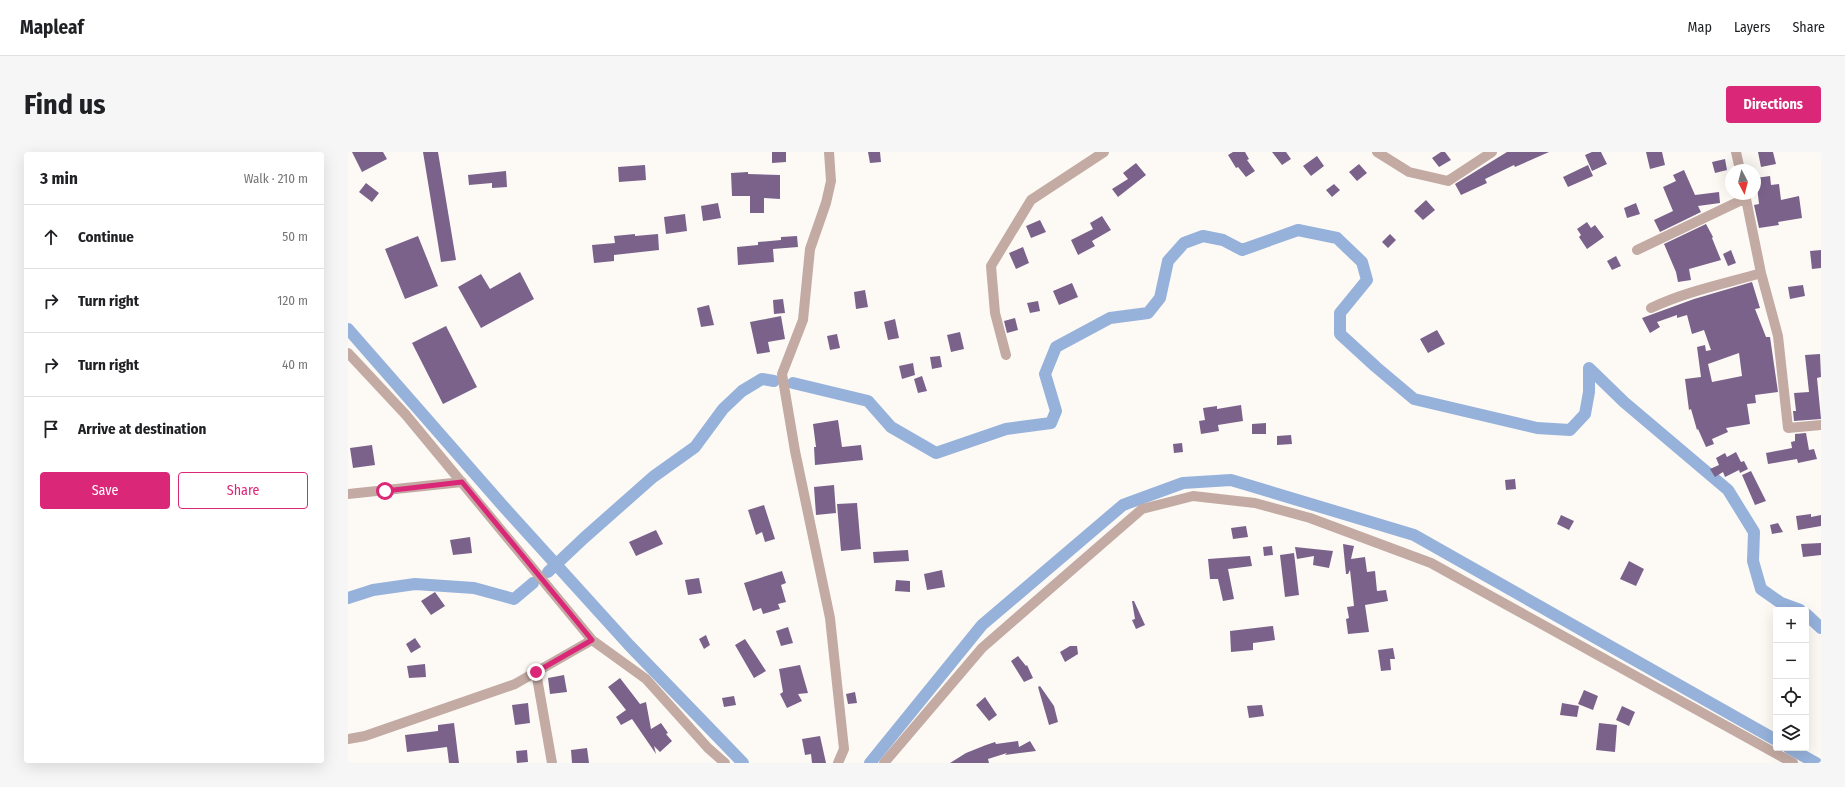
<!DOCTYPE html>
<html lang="en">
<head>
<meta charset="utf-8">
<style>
	:root { --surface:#fff; --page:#f6f6f6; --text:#202124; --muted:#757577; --line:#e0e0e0; --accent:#db2777 }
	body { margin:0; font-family:"Fira Sans Condensed",sans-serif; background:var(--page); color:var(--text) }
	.controls { position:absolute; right:12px; bottom:12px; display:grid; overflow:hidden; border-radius:4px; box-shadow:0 4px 16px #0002 }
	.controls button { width:36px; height:36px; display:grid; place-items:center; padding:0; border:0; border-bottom:1px solid var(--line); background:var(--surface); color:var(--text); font:20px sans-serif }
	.compass { position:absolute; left:1377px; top:12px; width:36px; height:36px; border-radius:50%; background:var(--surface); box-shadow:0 4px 16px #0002; rotate:173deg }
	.stop { position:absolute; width:12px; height:12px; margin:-9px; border:3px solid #db2777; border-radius:50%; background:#fff }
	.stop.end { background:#db2777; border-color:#fff; box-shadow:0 1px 4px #0008 }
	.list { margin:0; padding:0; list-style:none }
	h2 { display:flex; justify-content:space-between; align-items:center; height:52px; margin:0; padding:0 16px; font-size:17px }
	h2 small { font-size:13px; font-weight:400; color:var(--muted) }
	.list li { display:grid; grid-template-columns:26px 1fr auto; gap:12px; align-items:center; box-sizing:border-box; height:64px; padding:0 16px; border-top:1px solid var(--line) }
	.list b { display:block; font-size:15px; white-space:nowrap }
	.list em { font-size:13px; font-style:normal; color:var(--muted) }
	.actions { display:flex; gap:8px; padding:12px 16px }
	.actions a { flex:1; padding:9px 0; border:1px solid var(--accent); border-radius:4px; text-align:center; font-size:14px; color:var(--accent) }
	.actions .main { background:var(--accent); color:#fff }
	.icon { flex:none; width:22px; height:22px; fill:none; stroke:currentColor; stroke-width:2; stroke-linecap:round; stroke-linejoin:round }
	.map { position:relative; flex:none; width:1473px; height:611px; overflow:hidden; border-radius:4px }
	header { display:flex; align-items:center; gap:24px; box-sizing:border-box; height:56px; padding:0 20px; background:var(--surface); border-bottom:1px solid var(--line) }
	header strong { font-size:19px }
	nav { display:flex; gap:22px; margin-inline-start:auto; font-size:14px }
	.intro { display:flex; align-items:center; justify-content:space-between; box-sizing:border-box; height:96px; padding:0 24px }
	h1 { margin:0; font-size:28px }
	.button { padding:10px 18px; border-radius:4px; background:var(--accent); color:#fff; font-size:14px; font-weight:700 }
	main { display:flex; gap:24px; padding:0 24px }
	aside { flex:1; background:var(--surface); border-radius:4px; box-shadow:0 4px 16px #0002 }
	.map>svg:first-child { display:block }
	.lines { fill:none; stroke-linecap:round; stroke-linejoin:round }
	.canal { stroke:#96b2db; stroke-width:12 }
	.building { fill:#7a628a; fill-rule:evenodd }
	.minor { stroke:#c3aaa3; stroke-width:10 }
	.route { stroke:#db2777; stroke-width:5 }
</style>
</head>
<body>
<header>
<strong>Mapleaf</strong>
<nav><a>Map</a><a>Layers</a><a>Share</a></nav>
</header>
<div class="intro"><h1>Find us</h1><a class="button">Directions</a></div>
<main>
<aside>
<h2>3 min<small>Walk · 210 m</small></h2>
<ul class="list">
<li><svg class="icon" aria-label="ahead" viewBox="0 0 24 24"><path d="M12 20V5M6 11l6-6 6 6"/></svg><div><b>Continue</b></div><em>50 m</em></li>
<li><svg class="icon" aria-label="right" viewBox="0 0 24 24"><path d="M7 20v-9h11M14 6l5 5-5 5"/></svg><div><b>Turn right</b></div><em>120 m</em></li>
<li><svg class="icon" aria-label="right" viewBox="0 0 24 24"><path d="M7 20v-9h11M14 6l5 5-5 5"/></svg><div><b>Turn right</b></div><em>40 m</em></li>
<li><svg class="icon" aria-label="arrive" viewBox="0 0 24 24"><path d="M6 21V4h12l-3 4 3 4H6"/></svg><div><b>Arrive at destination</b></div></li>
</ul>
<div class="actions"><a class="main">Save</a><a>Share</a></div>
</aside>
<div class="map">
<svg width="1473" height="611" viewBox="0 0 1473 611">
	<rect width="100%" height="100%" fill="#fdfaf6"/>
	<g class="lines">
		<path class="canal" d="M0,177L155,354L281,493L395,611
			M445,231L520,249L543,275L588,301L658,277L703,271L708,259L697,222L708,195L762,166L800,161L812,146L820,109L836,91L855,84L875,88L894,98L950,78L989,86L1014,110L1019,128L992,161V182L1028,215L1066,247L1189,276L1222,278L1237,262L1241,240V216L1276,250L1380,338L1406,380L1405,409L1413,437L1433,451L1452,458
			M200,420L236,386L305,325L347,295L375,257L394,239L414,227L426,229
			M0,446L25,438L67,432L126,436L166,447L185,431
			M1458,462L1473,476
			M1441,596L1468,611
			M522,611L634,473L775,353L835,331L883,328L1066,383L1428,588"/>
	</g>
	<path class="building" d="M4,0H35L39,7L14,20Z
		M75,0H90L108,108L93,110Z
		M424,0H438V10L424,11Z
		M520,0H532L533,10L522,11Z
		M885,0H897L901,7L899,8L907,19L898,25L890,15L888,16L880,3Z
		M924,0H938L943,7L934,13Z
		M1093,0H1097L1103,8L1091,15L1084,6Z
		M1159,0H1201L1167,15L1166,13L1137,27L1139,31L1113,43L1107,32Z
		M1244,0H1253L1259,12L1244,19L1237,3Z
		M1298,0H1314L1317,13L1302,17Z
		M1410,0H1425L1428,12L1413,15Z
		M969,4L976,14L963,24L955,14Z
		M1377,7L1379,18L1367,21L1364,10Z
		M788,11L798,23L770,45L764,37L780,27L775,21Z
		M1011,12L1019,21L1009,29L1001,20Z
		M297,13L298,28L271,30L270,15Z
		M1240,13L1245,24L1220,35L1215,25Z
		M1336,18L1347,43L1371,40L1372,51L1350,54L1353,60L1312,80L1306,68L1325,59L1315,35L1328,29L1325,23Z
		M158,19L159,35L144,36V31L121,33L120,23Z
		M400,20V22L432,23V47L416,46V61H402V44H384L383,21Z
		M1422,24L1423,33L1431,32L1433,48L1451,44L1454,66L1430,70L1431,73L1411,76L1406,53L1411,52L1408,26Z
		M18,31L31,41L24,50L11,40Z
		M986,32L992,38L984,45L978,38Z
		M1078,48L1087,58L1075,68L1066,59Z
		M370,51L373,66L355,69L353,54Z
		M1288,51L1292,62L1279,66L1276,56Z
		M337,62L339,79L318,82L316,65Z
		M754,64L763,78L744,89L747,94L730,103L723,88L745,77L742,71Z
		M692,68L698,80L683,86L678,74Z
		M1239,70L1243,76L1247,73L1256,85L1239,97L1231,85L1233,83L1229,77Z
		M1358,72L1365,85L1364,86L1373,108L1341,117L1343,128L1330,130L1328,120L1316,92Z
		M287,82V84L310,82L311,98L266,103V109L246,111L244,93L267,91L266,84Z
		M1042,82L1048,88L1040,96L1034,90Z
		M70,84L90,134L57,147L37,97Z
		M449,84L450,95L425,97L426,110L390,113L389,95L410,93V90L433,88V85Z
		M675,95L681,111L668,117L661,101Z
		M1383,98L1388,111L1380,114L1375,102Z
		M1473,98V116L1464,117L1462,99Z
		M1268,104L1273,114L1264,118L1259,109Z
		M172,120L186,147L133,176L110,135L133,122L142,137Z
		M1404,130L1412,156L1407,157L1418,185H1422L1430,240L1407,243L1408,251L1399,252L1402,272L1378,276L1380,280L1364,287L1366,292L1358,295L1350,277L1349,278L1343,257L1341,258L1337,227L1353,225L1349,195L1357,193L1358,199L1363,198L1356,178L1344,182L1339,163L1329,166V163L1309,170L1312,175L1302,181L1294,166L1346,147ZM1391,201L1394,224L1364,230L1360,212Z
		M724,131L730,145L711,153L705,139Z
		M1455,133L1457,144L1442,147L1440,135Z
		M517,138L520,155L508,157L506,140Z
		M435,147L437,161L426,162L425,148Z
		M690,149L692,159L682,161L679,151Z
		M361,153L366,173L353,175L349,156Z
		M433,164L437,187L420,190L422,200L409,202L402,170Z
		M667,166L670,178L659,181L656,169Z
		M547,167L551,186L540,188L536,170Z
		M98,174L129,235L95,252L64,191Z
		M1089,178L1097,192L1080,201L1072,187Z
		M612,180L616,197L603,200L599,183Z
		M489,182L492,196L482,198L479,184Z
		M1472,202L1473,225L1469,226L1473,267L1446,269L1445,259H1448L1446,241L1461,240L1457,203Z
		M592,204L594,215L584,217L582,205Z
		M565,211L567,223L554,227L551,214Z
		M574,224L579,239L570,241L566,227Z
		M893,253L895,269L870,273L871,279L853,282L851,269L857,268L855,256L869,254V257Z
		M490,268L494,295L513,293L515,308L467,313L466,295H468L465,272Z
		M918,271V282H904V272Z
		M1458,281L1461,298L1466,297L1469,307L1450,311L1449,307L1420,312L1418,301L1444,296L1443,290L1447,289V282Z
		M943,283L944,292L929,293V284Z
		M834,291L835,300L826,301L825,292Z
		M24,293L27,313L5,316L2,296Z
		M1388,300L1393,310L1396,309L1400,317L1392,321L1391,318L1377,325L1375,320L1367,325L1362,317L1371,313L1368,306L1377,301L1379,305Z
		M1403,319L1418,349L1407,353L1394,323Z
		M1167,327L1168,337L1158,338L1157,328Z
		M486,333L488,361L468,363L466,335Z
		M509,351L513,397L493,399L489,352Z
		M416,353L427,387L417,390L414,380L408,383L400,358Z
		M1463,362V365L1473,363V374L1450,378L1448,364Z
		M1213,363L1226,369L1221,378L1209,372Z
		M1430,371L1435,380L1424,382L1422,373Z
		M898,374L900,385L885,387L883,376Z
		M308,378L315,392L288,404L281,390Z
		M122,385L124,401L105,403L102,388Z
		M1473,391V403L1455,405L1453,392Z
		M995,392L1006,394L1003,407L1017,405L1019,420L1027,419L1029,439L1038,438L1040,449L1017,453L1021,480L1000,482L998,467L1001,466L999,455L1006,454L1002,418L1000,422H998Z
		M924,394L925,403L916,404L915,395Z
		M947,395L985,399L981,416L965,413L966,404L949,407Z
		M560,398L561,409L526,411L525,400Z
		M946,401L951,443L937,445L932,403Z
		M902,404L904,414L880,417L886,447L875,449L870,427H862L860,407Z
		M1281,409L1296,417L1288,434L1272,427Z
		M594,418L597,435L579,438L576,422Z
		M434,419L438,431L433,433L438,450L430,452L432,457L415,462L413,456L405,459L396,431Z
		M351,426L354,441L340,443L337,428Z
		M548,428L562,429V440L547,439Z
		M87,440L97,454L83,463L73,449Z
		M784,449H786L797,473L788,477L784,468L787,467Z
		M925,474L927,488L905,491V498L883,500L882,479Z
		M440,475L445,491L433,494L428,479Z
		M358,483L362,493L356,497L351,487Z
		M67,486L73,495L63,501L58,492Z
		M397,487L418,519L406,526L387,493Z
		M722,494H729L730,502L717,510L712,500Z
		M1045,496L1047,507H1042L1043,518L1033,519L1030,498Z
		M670,504L678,514L679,513L685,526L676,530L663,509Z
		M77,512L78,525L61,526L59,514Z
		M452,513L460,541L450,542L454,549L439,556L432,542L435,540L431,517Z
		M216,523L219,540L202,542L200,526Z
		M272,526L292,552L298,550L303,577L313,571L320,581L318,582L324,589L312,600L306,594L308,602L284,567L273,573L268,565L278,558L260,535Z
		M692,534L706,554L710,570L701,573L690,535Z
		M1236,538L1250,544L1245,558L1230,552Z
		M507,540L509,551L500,552L498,542Z
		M386,544L388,553L376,555L374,546Z
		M637,545L649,563L641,569L628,553Z
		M180,551L182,571L167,573L164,553Z
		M1214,551L1231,554L1229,565L1212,563Z
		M914,553L916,564L901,566L899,554Z
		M1274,554L1287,560L1281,574L1268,568Z
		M106,571L111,611H101L99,595L59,600L57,583L90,579V573Z
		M1251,571L1269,573L1267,600L1248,598Z
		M472,584L478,611H464L463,602L457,603L454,587Z
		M670,589L671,595L682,589L688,599L657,603L659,601L640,607L641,611H602L618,601L638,593L647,590L648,592Z
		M239,596L241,611H224L223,598Z
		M179,598L180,610L169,611L168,599Z"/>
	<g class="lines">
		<path class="minor" d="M481,0L483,29L478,51L462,97L455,168L434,222L447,299L482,466L496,597L490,611
			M1029,0L1061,20L1100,29L1144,0
			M1388,0L1392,18
			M1397,42L1413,121L1430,184L1440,276L1473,273
			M1289,98L1398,46
			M1303,156C1339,139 1376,132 1413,121
			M0,201L58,263L244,488L298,527L360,596L377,611
			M658,203L647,161L643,114L683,48L756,0
			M0,342L114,330
			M188,520L204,611
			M0,587L17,584L167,532L244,488
			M536,611L634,496L794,357L845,344L907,351L962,366L1083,411L1445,611"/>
	</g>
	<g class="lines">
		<path class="route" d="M37,339L114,330L244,488L188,520"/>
	</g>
</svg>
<div class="controls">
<button>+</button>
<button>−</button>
<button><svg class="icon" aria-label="locate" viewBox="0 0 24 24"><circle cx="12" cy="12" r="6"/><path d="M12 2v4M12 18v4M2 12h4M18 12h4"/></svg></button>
<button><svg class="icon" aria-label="layers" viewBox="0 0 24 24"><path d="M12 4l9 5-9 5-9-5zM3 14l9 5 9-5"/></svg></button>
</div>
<svg class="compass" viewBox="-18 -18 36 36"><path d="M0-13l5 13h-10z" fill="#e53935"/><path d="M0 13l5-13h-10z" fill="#757577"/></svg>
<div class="stop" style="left:37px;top:339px"></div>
<div class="stop end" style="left:188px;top:520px"></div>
</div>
</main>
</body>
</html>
